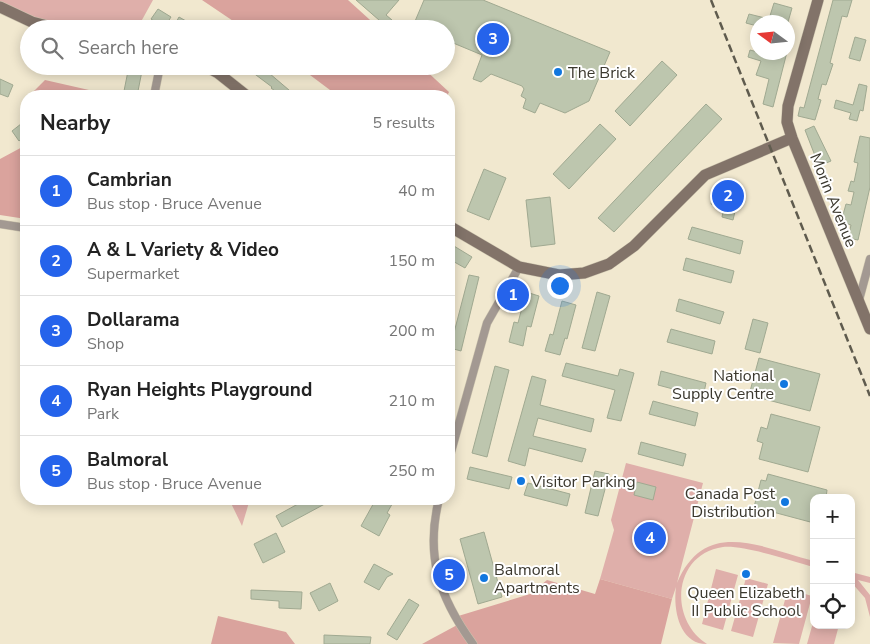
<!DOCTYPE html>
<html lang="en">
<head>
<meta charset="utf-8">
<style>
	:root { --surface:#fff; --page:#f6f6f6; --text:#222; --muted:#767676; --line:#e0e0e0; --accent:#2563eb }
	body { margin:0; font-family:"Nunito Sans",sans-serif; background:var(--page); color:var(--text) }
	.controls { position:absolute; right:15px; bottom:15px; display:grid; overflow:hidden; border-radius:10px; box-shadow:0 2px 12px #0003 }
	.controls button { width:45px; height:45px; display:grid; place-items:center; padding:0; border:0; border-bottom:1px solid var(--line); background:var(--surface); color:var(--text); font:25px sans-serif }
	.compass { position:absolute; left:750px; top:15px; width:45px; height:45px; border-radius:50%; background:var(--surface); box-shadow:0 2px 12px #0003; rotate:285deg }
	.you { position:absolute; left:559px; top:285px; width:18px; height:18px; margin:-12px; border:4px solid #fff; border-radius:50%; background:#1a73e8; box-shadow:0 0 0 8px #1a73e833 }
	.badge { display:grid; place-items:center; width:32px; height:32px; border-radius:50%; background:var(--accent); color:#fff; font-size:16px; font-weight:700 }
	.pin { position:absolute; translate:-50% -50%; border:2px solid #fff; box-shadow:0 1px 5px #0006 }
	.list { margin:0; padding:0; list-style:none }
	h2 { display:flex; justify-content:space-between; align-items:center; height:65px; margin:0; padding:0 20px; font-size:21px }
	h2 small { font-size:16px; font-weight:400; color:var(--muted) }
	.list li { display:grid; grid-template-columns:32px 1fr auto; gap:15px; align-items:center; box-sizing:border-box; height:70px; padding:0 20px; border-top:1px solid var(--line) }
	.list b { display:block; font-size:19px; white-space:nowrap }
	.list p { margin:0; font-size:16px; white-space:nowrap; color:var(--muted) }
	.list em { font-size:16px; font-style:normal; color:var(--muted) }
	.icon { flex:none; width:28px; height:28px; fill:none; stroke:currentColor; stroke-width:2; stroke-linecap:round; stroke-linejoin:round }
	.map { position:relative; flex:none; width:870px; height:644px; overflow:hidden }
	.search { position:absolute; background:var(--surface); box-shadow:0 2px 12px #0003; left:20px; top:20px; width:435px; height:55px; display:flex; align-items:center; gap:12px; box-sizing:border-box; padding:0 18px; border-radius:28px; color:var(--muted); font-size:19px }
	.panel { position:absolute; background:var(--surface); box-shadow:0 2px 12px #0003; left:20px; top:90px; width:435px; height:415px; border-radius:20px }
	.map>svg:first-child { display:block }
	.green { fill:#dfafaa }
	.forest { fill:#daa39d }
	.building { fill:#bdc6ae; stroke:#a0a991 }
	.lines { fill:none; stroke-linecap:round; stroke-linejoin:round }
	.street-casing { stroke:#cdc5af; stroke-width:9 }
	.secondary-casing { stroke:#cdc5af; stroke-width:12 }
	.street { stroke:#a39992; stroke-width:8 }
	.secondary { stroke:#827369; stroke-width:11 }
	.rail { stroke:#5f5b4e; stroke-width:2.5; stroke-dasharray:8 4; stroke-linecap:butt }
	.poi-dot { fill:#1177df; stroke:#fff; stroke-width:2 }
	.labels { text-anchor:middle; stroke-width:4; stroke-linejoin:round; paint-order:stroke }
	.poi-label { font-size:16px; fill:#3b382e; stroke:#fff; text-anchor:start }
	.street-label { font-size:16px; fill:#3b382e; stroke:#fff }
</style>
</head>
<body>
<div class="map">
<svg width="870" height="644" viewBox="0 0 870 644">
	<rect width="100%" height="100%" fill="#f1e8cf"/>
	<path class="green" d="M0,0H153L137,29H61L0,7Z
		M626,463L703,483L677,583C705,517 760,547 814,561V567C791,561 745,545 723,547C673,554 668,619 707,644C679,644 673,609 676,587L672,599L600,579L614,530L611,520Z
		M229,499H250L242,526Z
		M716,569L738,575L723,630L702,624Z
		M851,572L870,577V583L858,580L870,595V617L865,598L851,582Z
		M746,578L768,584L753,637L731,631Z
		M788,589L812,596L799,644L773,643Z
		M814,619V625H839L834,644H807Z"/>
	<path class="forest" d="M202,0H348L380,29H245Z
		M298,66H421L449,92L447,96H338Z
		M45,80L89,90L88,96H33L32,93Z
		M26,145V219L0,215V159Z
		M600,579L672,599L661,644H422L459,624L455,617L530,594L547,580L595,594Z
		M218,616L286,632L295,644H211Z"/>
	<path class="building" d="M356,0H399L386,15L392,20L387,27Z
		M424,0H483L610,52L589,101L565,113L540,103L535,113L523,108L526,99L521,96L524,89L522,86L491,74L481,82L473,79L482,55L446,40V29H415L413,26Z
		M833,0H852L847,17L842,16L830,63L833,64L826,85L822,84L818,99L821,100L815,120L798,116L800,107L804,108Z
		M774,3L792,8L788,22H758L757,26L746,23L749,14L769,19Z
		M158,9L171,17L164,28L151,19Z
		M179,17L186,21L197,29H178L174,26Z
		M855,37L866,40L860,61L849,58Z
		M750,50L765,54L787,52L773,107L763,104L769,79L756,75L761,61L748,57Z
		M662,61L677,75L630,126L615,111Z
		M129,66H143L137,96H123Z
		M256,66L269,73L296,96H282L271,88L272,87L252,72Z
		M0,79L13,85L8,97L0,94Z
		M859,84L867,86L863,111L860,110L857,121L849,119L851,113L834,108L836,100L853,105Z
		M706,104L722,119L614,232L598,218Z
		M26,120V135L19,141L12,131Z
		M600,124L616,139L569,189L553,174Z
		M814,126L831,161L819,166L805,130Z
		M860,136L870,138V187L858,240L848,238L851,225L841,222L846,204L851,205L854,192L848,191L851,181L854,182L858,163L854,162Z
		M484,169L506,178L489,220L467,211Z
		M715,187L744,195L742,204L737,203L733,220L722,217L724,208L711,204Z
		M550,197L555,244L531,247L526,200Z
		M692,227L743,241L740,254L688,239Z
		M449,243L472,257L465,268L449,259Z
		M686,258L734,271L731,283L683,270Z
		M469,275L479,277L461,351L450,348Z
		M526,292L539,296L531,327L527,326L523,346L509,342L514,322L518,323Z
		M597,292L610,296L595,351L582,348Z
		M679,299L724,312L720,324L676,311Z
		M562,301L576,305L567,339L565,338L560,355L545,351L550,334L553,335Z
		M753,319L768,323L760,353L745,349Z
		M671,329L715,341L712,354L667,342Z
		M759,358L820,374L810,411L749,395Z
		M566,363L618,376L620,369L634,373L621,421L607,418L615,390L562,376Z
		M495,366L509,370L487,457L472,453Z
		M661,371L706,383L703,397L658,385Z
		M532,376L546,380L540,405L594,419L591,432L538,418L533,436L586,449L582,462L529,448L525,466L508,461Z
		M653,401L698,413L695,426L649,414Z
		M771,414L820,427L808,472L759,459L763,443L757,441L761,427L767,429Z
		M641,442L686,454L683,466L638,454Z
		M470,467L512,477L509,489L467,479Z
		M595,471L609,474L598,516L585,513Z
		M768,474L827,490L826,498H814V523L754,507L761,480L766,481Z
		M637,482L656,487L653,500L634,495Z
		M528,483L570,494L567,506L524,495Z
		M307,499H334L282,527L276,516Z
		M376,499H395L387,513L390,515L379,536L361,526Z
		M484,532L502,597L478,604L460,539Z
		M276,533L285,552L263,563L254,544Z
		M374,564L393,574L387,577L379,590L364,582Z
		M330,583L338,601L319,611L310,593Z
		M251,590L302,592L301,609L279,608V601L251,599Z
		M409,599L419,605L397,640L387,634Z
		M324,635L371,637L370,644H324Z"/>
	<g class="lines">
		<defs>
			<path id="street" d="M154,96L160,66
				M0,224L26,228
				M859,300L870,259
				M449,459L487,323L519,267
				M439,499C425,556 439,597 473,644"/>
			<path id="secondary" d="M818,0L788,106L787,122L792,138L870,329
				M0,7L32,22L59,29
				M205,66L218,73L247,96
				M449,226L519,267L559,275L584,273L609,264L634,246L705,175L792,138"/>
		</defs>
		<use href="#street" class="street-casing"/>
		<use href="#secondary" class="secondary-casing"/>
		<use href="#street" class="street"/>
		<use href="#secondary" class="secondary"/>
		<path class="rail" d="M711,0L870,396"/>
	</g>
	<g class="poi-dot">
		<circle cx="558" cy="72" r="5"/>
		<circle cx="784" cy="384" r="5"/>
		<circle cx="521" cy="481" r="5"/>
		<circle cx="785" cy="502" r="5"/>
		<circle cx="746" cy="574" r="5"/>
		<circle cx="484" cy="578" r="5"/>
	</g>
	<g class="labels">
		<g class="poi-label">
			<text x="568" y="78">The Brick</text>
			<text x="774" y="381" text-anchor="end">National<tspan x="774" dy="18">Supply Centre</tspan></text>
			<text x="531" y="487">Visitor Parking</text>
			<text x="775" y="499" text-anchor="end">Canada Post<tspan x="775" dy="18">Distribution</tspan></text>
			<text x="494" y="575">Balmoral<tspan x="494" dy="18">Apartments</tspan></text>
			<text x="746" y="598" text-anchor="middle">Queen Elizabeth<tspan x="746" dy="18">II Public School</tspan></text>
		</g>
		<g class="street-label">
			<text transform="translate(834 200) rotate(68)" y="6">Morin Avenue</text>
		</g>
	</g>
</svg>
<div class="controls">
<button>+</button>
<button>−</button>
<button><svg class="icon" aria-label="locate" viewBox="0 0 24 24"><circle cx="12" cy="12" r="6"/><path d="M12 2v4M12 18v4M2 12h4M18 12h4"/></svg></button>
</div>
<svg class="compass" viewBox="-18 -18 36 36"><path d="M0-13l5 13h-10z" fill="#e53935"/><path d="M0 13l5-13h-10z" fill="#767676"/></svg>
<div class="you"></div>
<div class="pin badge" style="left:513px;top:295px">1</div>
<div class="pin badge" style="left:728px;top:196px">2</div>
<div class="pin badge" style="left:493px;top:39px">3</div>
<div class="pin badge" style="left:650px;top:538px">4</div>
<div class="pin badge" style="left:449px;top:575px">5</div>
<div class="search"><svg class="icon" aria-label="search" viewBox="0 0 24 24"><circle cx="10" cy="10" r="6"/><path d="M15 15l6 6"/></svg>Search here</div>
<section class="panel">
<h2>Nearby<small>5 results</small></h2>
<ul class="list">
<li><span class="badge">1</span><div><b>Cambrian</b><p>Bus stop · Bruce Avenue</p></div><em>40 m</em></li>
<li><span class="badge">2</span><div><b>A &amp; L Variety &amp; Video</b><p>Supermarket</p></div><em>150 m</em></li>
<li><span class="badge">3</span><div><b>Dollarama</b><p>Shop</p></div><em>200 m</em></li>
<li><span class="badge">4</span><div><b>Ryan Heights Playground</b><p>Park</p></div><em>210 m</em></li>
<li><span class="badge">5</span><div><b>Balmoral</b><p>Bus stop · Bruce Avenue</p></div><em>250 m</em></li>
</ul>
</section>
</div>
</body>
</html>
